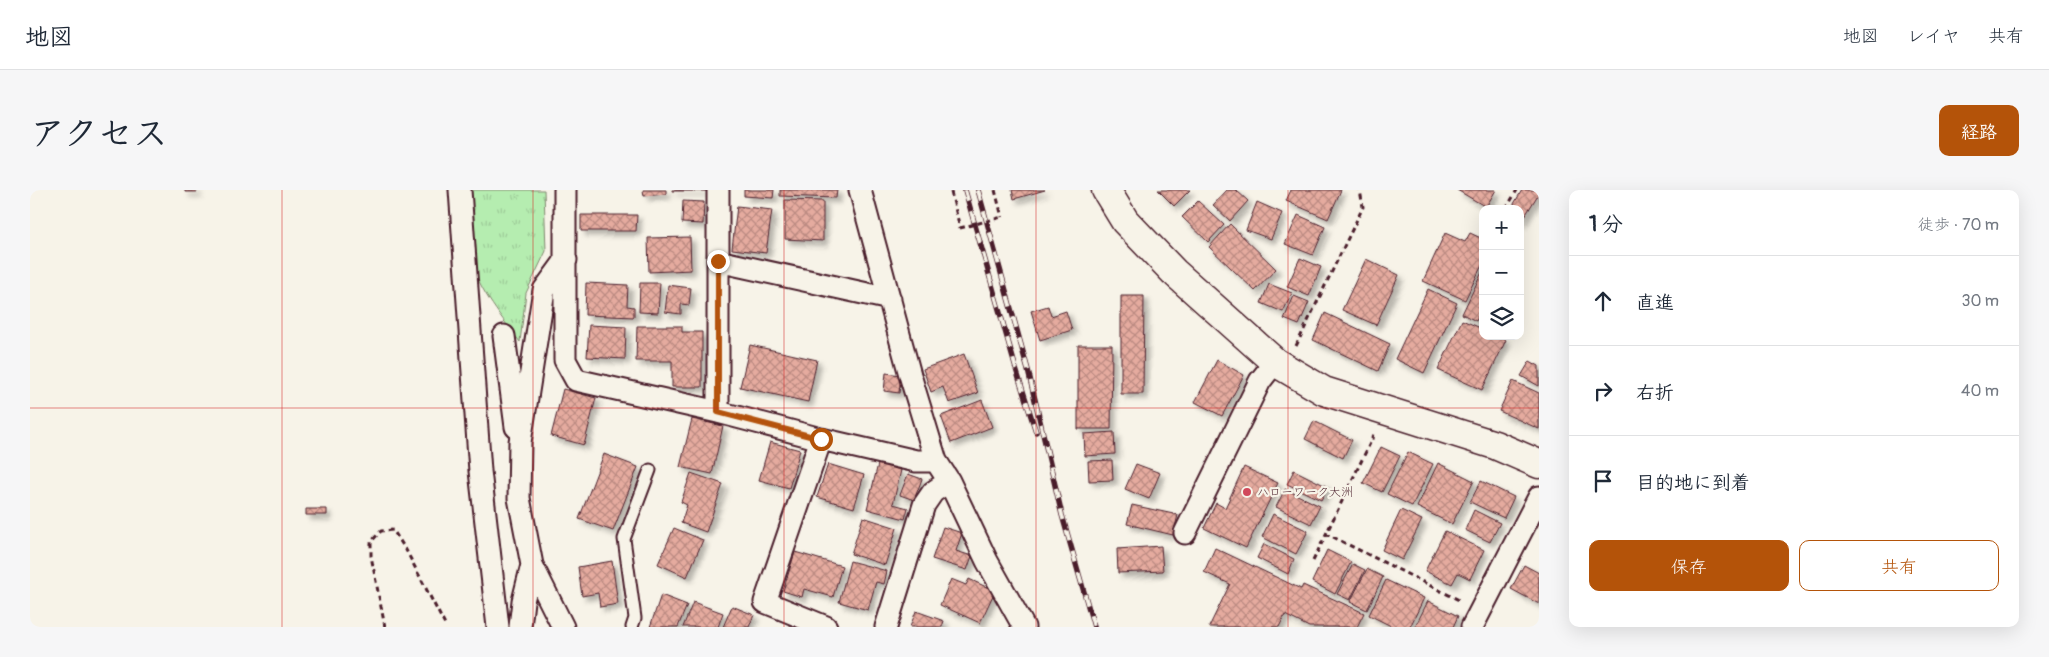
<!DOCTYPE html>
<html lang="ja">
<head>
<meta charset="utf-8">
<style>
	:root { --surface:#fff; --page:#f6f6f7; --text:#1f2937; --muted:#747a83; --line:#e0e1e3; --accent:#b45309 }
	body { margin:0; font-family:Pangolin,"Klee One",sans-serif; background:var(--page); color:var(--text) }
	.controls { position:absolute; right:15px; top:15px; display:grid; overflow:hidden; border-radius:10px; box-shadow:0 5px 20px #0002 }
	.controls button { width:45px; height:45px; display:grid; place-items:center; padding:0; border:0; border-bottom:1px solid var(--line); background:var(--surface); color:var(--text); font:25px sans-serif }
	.stop { position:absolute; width:15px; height:15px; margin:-11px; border:4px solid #b45309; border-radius:50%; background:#fff }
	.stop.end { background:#b45309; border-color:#fff; box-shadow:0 1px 5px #0008 }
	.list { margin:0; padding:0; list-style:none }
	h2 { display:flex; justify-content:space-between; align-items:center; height:65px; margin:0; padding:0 20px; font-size:21px }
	h2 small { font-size:16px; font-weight:400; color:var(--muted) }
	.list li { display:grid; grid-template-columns:32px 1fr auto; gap:15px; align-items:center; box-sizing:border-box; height:90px; padding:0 20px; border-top:1px solid var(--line) }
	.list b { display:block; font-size:19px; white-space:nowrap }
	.list em { font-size:16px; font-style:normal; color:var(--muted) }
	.actions { display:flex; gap:10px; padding:15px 20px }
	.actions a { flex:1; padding:11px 0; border:1px solid var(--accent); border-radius:10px; text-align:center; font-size:18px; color:var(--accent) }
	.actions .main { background:var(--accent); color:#fff }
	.icon { flex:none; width:28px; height:28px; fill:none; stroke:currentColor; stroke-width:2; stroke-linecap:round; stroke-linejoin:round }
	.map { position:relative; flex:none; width:1509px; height:437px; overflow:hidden; border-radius:10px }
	header { display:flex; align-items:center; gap:30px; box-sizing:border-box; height:70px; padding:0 25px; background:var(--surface); border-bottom:1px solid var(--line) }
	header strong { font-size:24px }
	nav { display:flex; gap:28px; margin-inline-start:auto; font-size:18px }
	.intro { display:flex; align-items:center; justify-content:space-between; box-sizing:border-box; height:120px; padding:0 30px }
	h1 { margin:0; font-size:35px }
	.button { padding:12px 22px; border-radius:10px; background:var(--accent); color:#fff; font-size:18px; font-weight:700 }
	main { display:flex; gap:30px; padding:0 30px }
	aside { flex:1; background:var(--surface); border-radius:10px; box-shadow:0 5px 20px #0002 }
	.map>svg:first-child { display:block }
	.park { fill:url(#park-tufts); stroke:#80866e }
	.building { fill:url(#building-cross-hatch); stroke:#4a1f2b; filter:url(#shadow) }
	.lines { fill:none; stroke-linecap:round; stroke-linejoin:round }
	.lane-casing { stroke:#4a1f2b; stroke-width:15 }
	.street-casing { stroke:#4a1f2b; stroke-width:25 }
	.secondary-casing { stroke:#4a1f2b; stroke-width:31 }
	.path { stroke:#4a1f2b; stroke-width:3; stroke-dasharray:5 4; stroke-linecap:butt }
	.lane { stroke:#f7f3e8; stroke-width:11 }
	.street { stroke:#f7f3e8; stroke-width:21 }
	.secondary { stroke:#f7f3e8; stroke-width:28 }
	.rail-casing { stroke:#4a1f2b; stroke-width:5.5 }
	.rail { stroke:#f7f3e8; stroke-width:4; stroke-dasharray:11; stroke-linecap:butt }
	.path-bridge { stroke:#4a1f2b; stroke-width:3; stroke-dasharray:5 4; stroke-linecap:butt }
	.route { stroke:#b45309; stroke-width:6 }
	.grid { fill:none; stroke:#d62828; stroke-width:1; stroke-opacity:0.55 }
	.poi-dot { fill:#d1495b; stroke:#f7f3e8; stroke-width:2 }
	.labels { text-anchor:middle; stroke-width:4.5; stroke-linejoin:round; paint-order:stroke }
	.poi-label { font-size:12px; fill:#4a1f2b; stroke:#f7f3e8; text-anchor:start }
</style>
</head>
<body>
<header>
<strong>地図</strong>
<nav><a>地図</a><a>レイヤ</a><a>共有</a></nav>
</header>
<div class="intro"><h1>アクセス</h1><a class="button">経路</a></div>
<main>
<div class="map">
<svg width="1509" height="437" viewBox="0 0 1509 437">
	<defs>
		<pattern id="park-tufts" width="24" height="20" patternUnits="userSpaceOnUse" patternTransform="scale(1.25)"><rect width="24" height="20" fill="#b5edb0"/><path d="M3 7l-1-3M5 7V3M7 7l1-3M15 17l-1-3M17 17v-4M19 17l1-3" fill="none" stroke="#9dcb98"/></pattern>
		<pattern id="building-cross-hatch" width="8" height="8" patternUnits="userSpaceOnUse" patternTransform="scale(1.25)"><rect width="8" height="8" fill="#e5ab9f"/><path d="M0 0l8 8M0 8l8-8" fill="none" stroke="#bc8b82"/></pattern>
		<filter id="shadow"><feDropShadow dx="4.5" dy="4.5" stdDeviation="2.5" flood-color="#0004"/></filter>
	</defs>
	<rect width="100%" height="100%" fill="#f7f3e8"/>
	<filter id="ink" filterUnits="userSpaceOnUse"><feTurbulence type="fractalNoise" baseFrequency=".02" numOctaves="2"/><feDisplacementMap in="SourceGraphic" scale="10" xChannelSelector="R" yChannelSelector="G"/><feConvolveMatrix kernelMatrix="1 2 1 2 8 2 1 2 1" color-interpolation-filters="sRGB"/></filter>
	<g filter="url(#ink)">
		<path class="park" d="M437,0H514L516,61L496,103L490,152C475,132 447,98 443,73C438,49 439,24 437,0Z"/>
		<path class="building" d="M155,0H167V2H155Z
			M613,0H636V4L614,6Z
			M642,0H677V1H642Z
			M714,0H744L743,8L714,6Z
			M750,0H807L806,8L750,6Z
			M982,0H1015L984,9Z
			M1128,0H1160L1144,16Z
			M1197,0H1206L1218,11L1200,31L1183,15Z
			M1261,0H1311L1298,29L1256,11Z
			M1427,0H1466L1456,17Z
			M1492,0H1506L1509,3L1490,34V19H1481Z
			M755,10L793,11V51L755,49Z
			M653,11L674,12L673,34L652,33Z
			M1168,11L1194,35L1178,52L1152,27Z
			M1227,12L1252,23L1241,49L1216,40Z
			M707,16L742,20L736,63L702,59Z
			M551,25H607L606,41H551Z
			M1268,25L1295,37L1283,65L1255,54Z
			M1200,34L1246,79L1225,101L1179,57Z
			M1415,43L1435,52L1440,43L1453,49V73L1435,110L1393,91Z
			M660,47L661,80L619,82L618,48Z
			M1270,68L1291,77L1279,106L1257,97Z
			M1336,69L1369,85L1346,135L1312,120Z
			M1453,80V117L1446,131L1432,124Z
			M556,93L598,95L597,116L604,117V127L555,125Z
			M610,93H630L628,123L609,122Z
			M1239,94L1262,103L1253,122L1231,113Z
			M638,95L661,98L659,115L651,114V124L635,122Z
			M1398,99L1427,113L1394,183L1365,169Z
			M1091,106H1114L1113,204H1091Z
			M1264,106L1279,112L1269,135L1254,129Z
			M1018,116L1021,126L1036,121L1042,140L1010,150L1001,121Z
			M1295,123L1360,154L1348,181L1283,150Z
			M1432,130L1453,139V146H1468L1476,150L1452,200L1408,180Z
			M559,135L596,137L595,169L557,167Z
			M607,136H652V142H672V197H642V171H606Z
			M720,155L787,170L778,212L710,197Z
			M1048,155H1082L1081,239H1048Z
			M934,164L948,203L919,213L913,197L901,202L893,179Z
			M1187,170L1214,185L1192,226L1165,212Z
			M1500,171L1509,176V196L1491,186Z
			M856,183L871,185L869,203L854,201Z
			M1483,191L1509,203V239L1469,221Z
			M533,199L566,208L554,255L521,246Z
			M952,210L962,237L921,253L911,226Z
			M662,229L693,236L682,284L650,277Z
			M1284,231L1322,250L1313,268L1275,249Z
			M1084,242L1085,264L1055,266L1054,244Z
			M740,252L770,260L759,298L729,290Z
			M1351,257L1370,266L1352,302L1333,293Z
			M1378,262L1403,274L1382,316L1357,304Z
			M574,264L608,277L583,341L549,329Z
			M1082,270L1083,290L1059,291L1058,271Z
			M1408,273L1444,291L1422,334L1387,317Z
			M798,274L834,285L824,318L787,307Z
			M848,274L871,280L863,314L878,318L875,329L837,319Z
			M1106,274L1130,283L1119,309L1095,299Z
			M1214,277L1248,293L1216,358L1174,338L1186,313L1195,318Z
			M1264,280L1298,297L1291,310L1257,294Z
			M661,283L693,294L676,342L651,333L657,315L651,312Z
			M878,284L892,289L884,310L870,305Z
			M1451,291L1484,307L1474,328L1440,312Z
			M1255,299L1290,316L1281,334L1246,317Z
			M1102,315L1148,325L1143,345L1097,334Z
			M276,319H297V325H276Z
			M1371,320L1392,330L1372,370L1352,360Z
			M1444,320L1470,333L1460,352L1435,340Z
			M1243,324L1278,341L1266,364L1232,347Z
			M833,327L867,338L855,375L821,364Z
			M913,337L932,343L926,361L942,366L937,380L902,369Z
			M644,338L673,350L657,387L628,374Z
			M1415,341L1454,360L1440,389L1428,383L1422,394L1395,381Z
			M1234,354L1264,369L1258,384L1227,368Z
			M1131,356L1133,381L1088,383L1087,359Z
			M1185,358L1271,399L1273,395L1334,423L1327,437H1279L1255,425L1249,437H1179L1200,394L1174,382Z
			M1297,360L1321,372L1305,404L1282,392Z
			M765,362L812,376L803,407L774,399L772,407L753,401Z
			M582,371L588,414L570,417L568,403L552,406L548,377Z
			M820,371L857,381L854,394L846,392L838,420L809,412Z
			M1323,374L1335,380L1320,410L1307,404Z
			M1494,375L1509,383V414L1481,399Z
			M1337,379L1353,387L1337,420L1320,412Z
			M921,389L936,395L939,389L965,401L950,433L910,415Z
			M1356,390L1394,408L1380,437H1363L1339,425Z
			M631,405L657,415L648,437H620Z
			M1398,411L1428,426L1423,437H1385Z
			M663,412L693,423L688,437H653Z
			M702,416L724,425L719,437H693Z
			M886,421L914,431L912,437H880Z"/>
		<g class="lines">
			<defs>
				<path id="lane" d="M602,437L605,428L594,349L620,280"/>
				<path id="street" d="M430,0L450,281L468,437
					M535,0V170L546,190L688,222L791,249L886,271H906
					M830,0L880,185L906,271L919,291L957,371L994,437
					M688,71L860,109
					M474,146L486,237
					M688,222V0
					M791,249L735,412L796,437
					M1155,343L1230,191L1245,172
					M490,437L493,411L502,375
					M533,437L502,375L489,308L490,252L514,100L536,70
					M856,437L894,315L903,302L919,291
					M1442,437L1509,307"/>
				<path id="secondary" d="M1076,0L1095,31L1144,82L1245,172L1294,201L1465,255L1509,274"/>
			</defs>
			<use href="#lane" class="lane-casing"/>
			<use href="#street" class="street-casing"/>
			<use href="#secondary" class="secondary-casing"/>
			<path class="path" d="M965,0L972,27
				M921,2L930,38
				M1476,19L1487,0
				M1266,156L1333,17L1330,0
				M1295,343L1431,411
				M1283,371L1342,249L1343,243
				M355,437L341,366V352L351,341L363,340L376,360L416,437"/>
			<use href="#lane" class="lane"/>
			<use href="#street" class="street"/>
			<use href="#secondary" class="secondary"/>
			<defs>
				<path id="rail" d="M935,0L986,179L1006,242
					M948,0L998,180L1032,325L1064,437"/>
			</defs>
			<use href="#rail" class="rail-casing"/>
			<use href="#rail" class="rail"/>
			<path class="path-bridge" d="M930,38L972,27"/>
		</g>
	</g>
	<g class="lines" filter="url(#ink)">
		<path class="route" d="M688,71V222L791,249"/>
	</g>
	<path class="grid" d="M252,0V437M503,0V437M754,0V437M1006,0V437M1258,0V437M0,218H1509"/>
	<circle class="poi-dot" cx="1217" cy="302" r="5"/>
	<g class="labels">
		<g class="poi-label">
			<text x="1227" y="306">ハローワーク大洲</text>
		</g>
	</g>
</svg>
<div class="controls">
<button>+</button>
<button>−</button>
<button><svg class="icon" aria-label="layers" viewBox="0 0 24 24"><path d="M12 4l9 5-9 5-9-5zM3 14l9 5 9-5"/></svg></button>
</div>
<div class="stop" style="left:791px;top:249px"></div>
<div class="stop end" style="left:688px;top:71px"></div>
</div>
<aside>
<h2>1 分<small>徒歩 · 70 m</small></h2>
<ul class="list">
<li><svg class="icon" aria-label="ahead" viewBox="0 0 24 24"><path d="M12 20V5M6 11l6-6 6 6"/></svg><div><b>直進</b></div><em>30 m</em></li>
<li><svg class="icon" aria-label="right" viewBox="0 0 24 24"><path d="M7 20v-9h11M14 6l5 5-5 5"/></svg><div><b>右折</b></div><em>40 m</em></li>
<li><svg class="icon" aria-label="arrive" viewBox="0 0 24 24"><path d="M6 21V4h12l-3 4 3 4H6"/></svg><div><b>目的地に到着</b></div></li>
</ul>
<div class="actions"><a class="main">保存</a><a>共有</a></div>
</aside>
</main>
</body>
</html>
